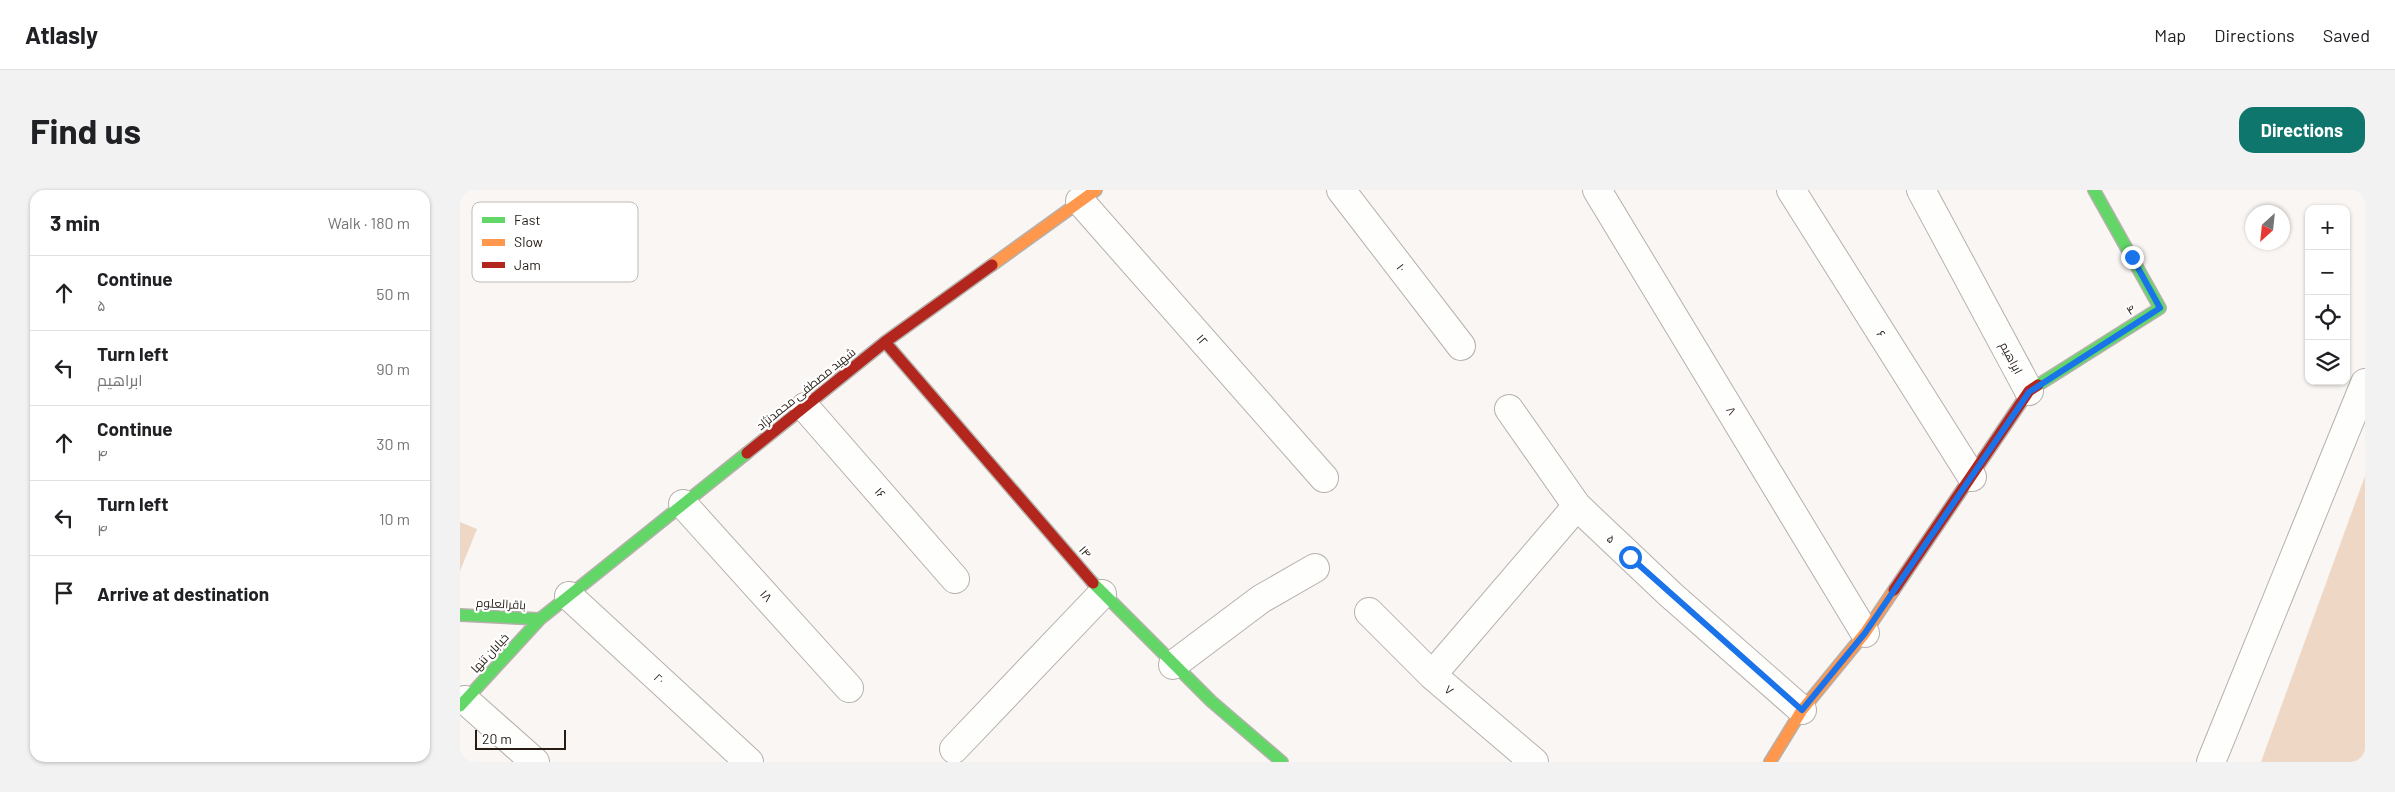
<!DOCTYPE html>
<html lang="en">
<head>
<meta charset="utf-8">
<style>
	:root { --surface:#fff; --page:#f2f2f2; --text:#202124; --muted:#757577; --line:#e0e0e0; --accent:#0f766e }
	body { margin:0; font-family:Barlow,Cairo,sans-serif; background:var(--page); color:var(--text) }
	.controls { position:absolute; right:15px; top:15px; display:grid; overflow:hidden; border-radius:10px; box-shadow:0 1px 4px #0004 }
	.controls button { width:45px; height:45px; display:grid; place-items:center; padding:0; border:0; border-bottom:1px solid var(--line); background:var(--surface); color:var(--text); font:25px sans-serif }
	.compass { position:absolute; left:1785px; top:15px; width:45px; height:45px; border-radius:50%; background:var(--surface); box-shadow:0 1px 4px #0004; rotate:207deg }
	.scale { position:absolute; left:15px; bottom:12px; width:91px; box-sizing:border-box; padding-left:5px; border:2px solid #261c14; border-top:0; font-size:14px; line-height:18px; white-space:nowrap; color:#261c14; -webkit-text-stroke:4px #fff; paint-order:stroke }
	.stop { position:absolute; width:15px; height:15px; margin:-11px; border:4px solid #1a73e8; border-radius:50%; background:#fff }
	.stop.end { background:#1a73e8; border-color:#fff; box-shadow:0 1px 5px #0008 }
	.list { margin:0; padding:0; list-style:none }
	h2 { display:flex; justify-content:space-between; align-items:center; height:65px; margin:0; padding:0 20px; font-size:21px }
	h2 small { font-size:16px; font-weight:400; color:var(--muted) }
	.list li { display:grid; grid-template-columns:32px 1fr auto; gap:15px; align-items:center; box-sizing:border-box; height:75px; padding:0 20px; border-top:1px solid var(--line) }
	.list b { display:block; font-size:19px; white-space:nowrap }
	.list p { margin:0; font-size:16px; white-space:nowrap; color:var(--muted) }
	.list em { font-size:16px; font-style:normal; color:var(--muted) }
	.icon { flex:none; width:28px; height:28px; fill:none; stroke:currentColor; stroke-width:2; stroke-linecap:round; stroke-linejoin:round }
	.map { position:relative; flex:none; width:1905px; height:572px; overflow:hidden; border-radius:15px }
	header { display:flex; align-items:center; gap:30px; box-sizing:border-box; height:70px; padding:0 25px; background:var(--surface); border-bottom:1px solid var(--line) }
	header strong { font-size:24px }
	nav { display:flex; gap:28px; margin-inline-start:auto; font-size:18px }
	.intro { display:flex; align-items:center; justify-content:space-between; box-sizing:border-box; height:120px; padding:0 30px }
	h1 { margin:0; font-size:35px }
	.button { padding:12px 22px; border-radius:15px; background:var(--accent); color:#fff; font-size:18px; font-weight:700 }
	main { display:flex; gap:30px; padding:0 30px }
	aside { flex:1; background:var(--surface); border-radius:15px; box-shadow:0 1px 4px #0004 }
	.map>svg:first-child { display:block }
	.green { fill:#eed7c4 }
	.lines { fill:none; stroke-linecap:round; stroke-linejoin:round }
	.street-casing { stroke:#b6b0ab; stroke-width:30 }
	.fast-casing { stroke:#b6b0ab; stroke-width:14 }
	.slow-casing { stroke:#b6b0ab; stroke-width:14 }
	.jam-casing { stroke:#b6b0ab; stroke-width:14 }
	.street { stroke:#fefefd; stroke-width:28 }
	.fast { stroke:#63d668; stroke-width:11 }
	.slow { stroke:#ff974d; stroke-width:11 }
	.jam { stroke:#b3261e; stroke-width:11 }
	.route { stroke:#1a73e8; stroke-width:6 }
	.labels { text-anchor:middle; stroke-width:4.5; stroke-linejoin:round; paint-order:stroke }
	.street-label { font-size:12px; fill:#261c14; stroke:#fff }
	.key { fill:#fff; stroke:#bebbb8; stroke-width:1 }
	.key-label { font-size:14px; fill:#261c14 }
</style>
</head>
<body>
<header>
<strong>Atlasly</strong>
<nav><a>Map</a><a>Directions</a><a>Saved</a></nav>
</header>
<div class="intro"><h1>Find us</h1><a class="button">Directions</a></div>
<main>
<aside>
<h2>3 min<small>Walk · 180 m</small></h2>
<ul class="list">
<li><svg class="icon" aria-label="ahead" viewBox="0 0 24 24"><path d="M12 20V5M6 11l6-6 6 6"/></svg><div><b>Continue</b><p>۵</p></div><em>50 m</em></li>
<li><svg class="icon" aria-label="left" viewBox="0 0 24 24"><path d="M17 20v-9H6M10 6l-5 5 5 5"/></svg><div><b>Turn left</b><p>ابراهیم</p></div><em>90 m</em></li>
<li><svg class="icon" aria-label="ahead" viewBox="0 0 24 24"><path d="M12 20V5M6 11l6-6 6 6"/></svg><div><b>Continue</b><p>۴</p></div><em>30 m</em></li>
<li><svg class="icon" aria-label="left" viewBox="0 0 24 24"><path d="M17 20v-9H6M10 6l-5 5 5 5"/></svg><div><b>Turn left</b><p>۴</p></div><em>10 m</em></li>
<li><svg class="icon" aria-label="arrive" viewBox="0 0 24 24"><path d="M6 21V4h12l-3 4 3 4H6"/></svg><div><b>Arrive at destination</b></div></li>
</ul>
</aside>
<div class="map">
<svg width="1905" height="572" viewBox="0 0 1905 572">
	<rect width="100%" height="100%" fill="#f9f6f3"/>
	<path class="green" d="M1905,286V572H1801Z
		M0,332L17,339L0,381Z"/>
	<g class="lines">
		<defs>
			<path id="street" d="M881,0L1001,156
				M1137,0L1405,443
				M1331,0L1512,287
				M1461,0L1569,201
				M620,11L864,288
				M345,217L495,389
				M1049,219L1117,316L1211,405L1342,520
				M223,314L389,498
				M109,406L289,572
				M909,422L972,485L1074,572
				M713,475L801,409L855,378
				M972,485L1117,316
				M5,510L75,572
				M494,559L642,404
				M1751,572L1905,193"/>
			<path id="fast" d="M1578,195L1700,118L1634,0
				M633,393L751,511L822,572
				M0,425L80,429
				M0,516L80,429L287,263"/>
			<path id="slow" d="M532,75L636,0
				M1310,572L1342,520L1405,443L1434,400"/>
			<path id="jam" d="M425,152L633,393
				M287,263L425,152L532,75
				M1434,400L1569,201L1578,195"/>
		</defs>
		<use href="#street" class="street-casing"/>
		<use href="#fast" class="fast-casing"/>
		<use href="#slow" class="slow-casing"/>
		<use href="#jam" class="jam-casing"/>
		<use href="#street" class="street"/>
		<use href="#fast" class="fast"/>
		<use href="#slow" class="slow"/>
		<use href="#jam" class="jam"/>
	</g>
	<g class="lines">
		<path class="route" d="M1170,367L1342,520L1405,443L1569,202L1700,118L1672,67"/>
	</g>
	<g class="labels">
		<g class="street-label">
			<text transform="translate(941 78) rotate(52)" y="4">۱۰</text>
			<text transform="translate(1671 120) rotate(-33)" y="4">۴</text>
			<text transform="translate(1421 144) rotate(58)" y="4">۶</text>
			<text transform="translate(742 150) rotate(49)" y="4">۱۲</text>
			<text transform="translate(1551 168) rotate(62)" y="4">ابراهیم</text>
			<text transform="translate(346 199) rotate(-39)" y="4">شهید مصطفی محمدنژاد</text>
			<text transform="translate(1271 221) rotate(59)" y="4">۸</text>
			<text transform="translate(420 303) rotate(49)" y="4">۱۶</text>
			<text transform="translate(1151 349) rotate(43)" y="4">۵</text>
			<text transform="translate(625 362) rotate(49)" y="4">۱۴</text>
			<text transform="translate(306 406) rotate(48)" y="4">۱۸</text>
			<text transform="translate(41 414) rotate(3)" y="4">باقرالعلوم</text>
			<text transform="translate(30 463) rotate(-47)" y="4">خیابان تنها</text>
			<text transform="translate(199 489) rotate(43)" y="4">۲۰</text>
			<text transform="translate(989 500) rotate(40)" y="4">۷</text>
		</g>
	</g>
	<rect x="12" y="12" width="166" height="80" rx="8" class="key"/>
	<rect x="22" y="27" width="23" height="6" fill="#63d668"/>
	<rect x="22" y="49" width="23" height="7" fill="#ff974d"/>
	<rect x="22" y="72" width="23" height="6" fill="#b3261e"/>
	<g class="key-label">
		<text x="54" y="35">Fast</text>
		<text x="54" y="57">Slow</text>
		<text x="54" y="80">Jam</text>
	</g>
</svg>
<div class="controls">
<button>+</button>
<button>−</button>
<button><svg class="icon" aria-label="locate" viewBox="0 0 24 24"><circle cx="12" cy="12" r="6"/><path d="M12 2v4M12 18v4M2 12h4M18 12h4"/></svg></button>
<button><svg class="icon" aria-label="layers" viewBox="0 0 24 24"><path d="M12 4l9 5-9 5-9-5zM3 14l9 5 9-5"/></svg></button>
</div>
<svg class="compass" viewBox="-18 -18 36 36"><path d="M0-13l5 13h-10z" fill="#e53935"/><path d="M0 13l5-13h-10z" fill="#757577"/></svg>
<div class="scale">20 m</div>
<div class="stop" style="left:1170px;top:367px"></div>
<div class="stop end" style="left:1672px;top:67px"></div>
</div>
</main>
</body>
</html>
